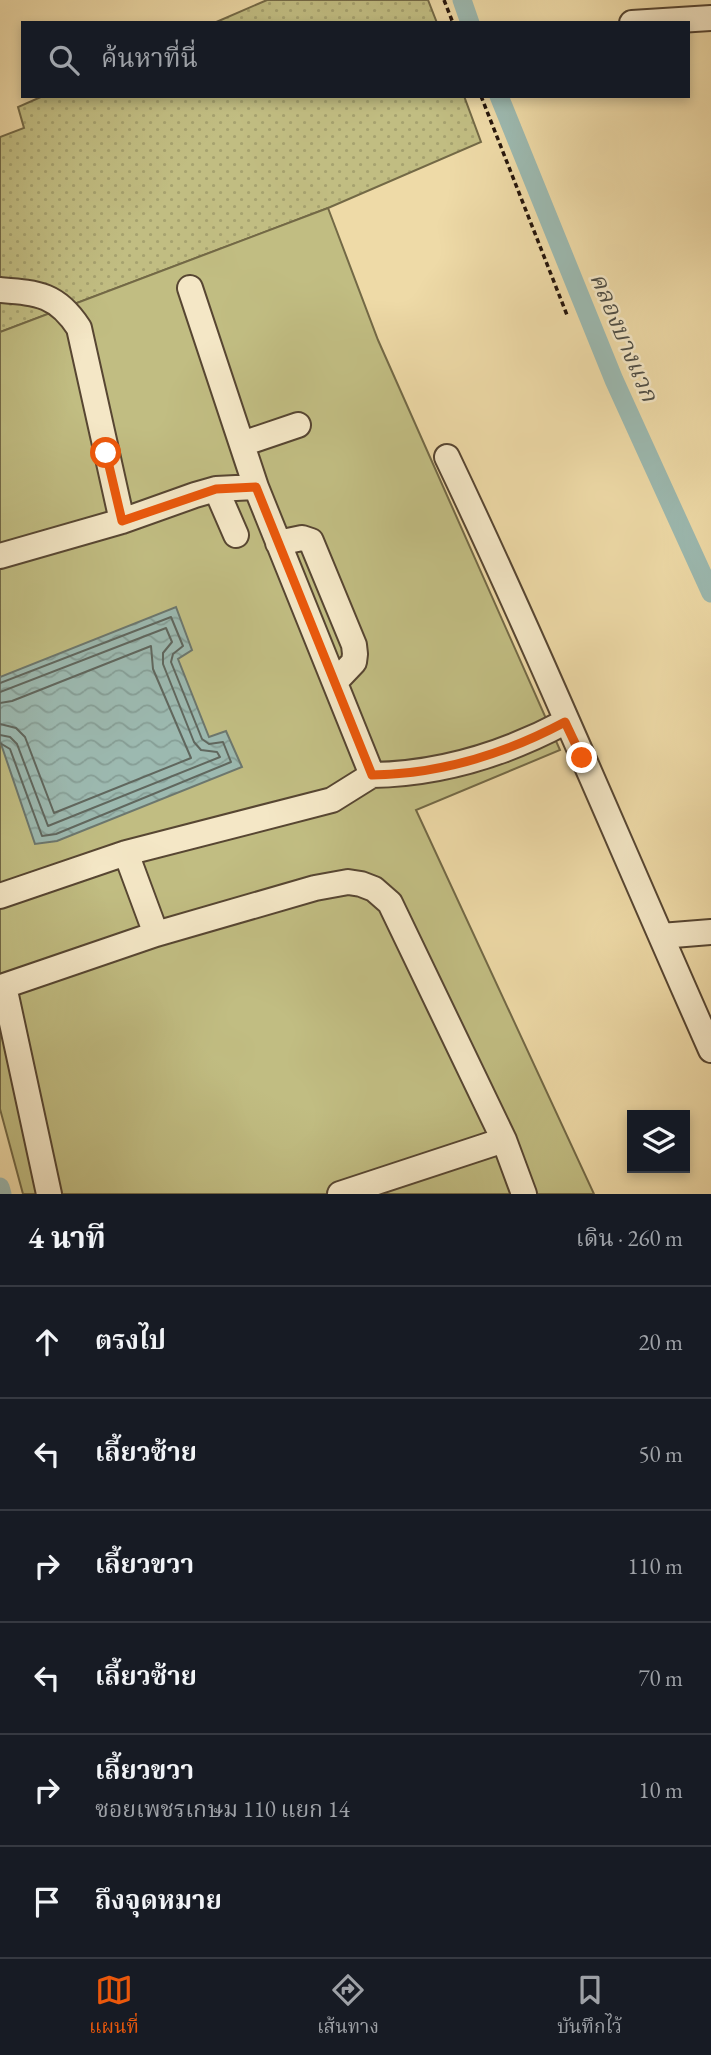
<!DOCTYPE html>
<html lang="th">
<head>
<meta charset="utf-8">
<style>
	:root { --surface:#171b24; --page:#20242c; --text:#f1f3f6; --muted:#9ea1a6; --line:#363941; --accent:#ea580c }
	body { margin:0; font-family:"EB Garamond","Noto Serif Thai",serif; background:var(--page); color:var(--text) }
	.controls { position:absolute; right:21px; bottom:21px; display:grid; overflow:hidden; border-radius:0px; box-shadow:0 4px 10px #0003 }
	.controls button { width:63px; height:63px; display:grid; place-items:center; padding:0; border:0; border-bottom:2px solid var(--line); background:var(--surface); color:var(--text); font:35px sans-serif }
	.stop { position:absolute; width:21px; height:21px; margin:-16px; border:5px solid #ea580c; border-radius:50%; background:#fff }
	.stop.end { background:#ea580c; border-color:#fff; box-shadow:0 2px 7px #0008 }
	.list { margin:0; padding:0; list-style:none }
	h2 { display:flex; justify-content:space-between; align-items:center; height:91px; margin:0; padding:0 28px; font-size:30px }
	h2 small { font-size:23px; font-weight:400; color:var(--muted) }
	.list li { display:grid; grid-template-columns:46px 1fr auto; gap:21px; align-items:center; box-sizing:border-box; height:112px; padding:0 28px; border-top:2px solid var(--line) }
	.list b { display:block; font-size:26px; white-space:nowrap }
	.list p { margin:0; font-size:23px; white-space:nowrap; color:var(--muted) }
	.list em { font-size:23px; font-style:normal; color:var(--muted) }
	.icon { flex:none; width:38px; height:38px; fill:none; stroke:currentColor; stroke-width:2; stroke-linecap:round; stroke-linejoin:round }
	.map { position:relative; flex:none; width:711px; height:1194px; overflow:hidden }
	.search { position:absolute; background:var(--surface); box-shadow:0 4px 10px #0003; left:21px; right:21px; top:21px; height:77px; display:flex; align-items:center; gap:18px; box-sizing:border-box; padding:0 24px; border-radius:0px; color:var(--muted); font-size:26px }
	.sheet { height:763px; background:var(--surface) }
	nav { display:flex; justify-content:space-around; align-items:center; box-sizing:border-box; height:98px; border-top:2px solid var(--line); background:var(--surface); font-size:19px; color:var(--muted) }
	nav a { display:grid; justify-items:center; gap:4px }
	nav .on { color:var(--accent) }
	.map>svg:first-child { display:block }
	.grass { fill:url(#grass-dots); stroke:#736946; stroke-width:2 }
	.pitch { fill:#c1bd82; stroke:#736946; stroke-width:2 }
	.water { fill:url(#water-waves); stroke:#6c776e; stroke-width:2 }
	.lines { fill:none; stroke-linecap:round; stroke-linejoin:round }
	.shore { stroke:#60675e; stroke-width:2 }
	.canal { stroke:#9cb9b0; stroke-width:19 }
	.minor-casing { stroke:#574632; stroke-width:28 }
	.path { stroke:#25150b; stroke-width:3.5; stroke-dasharray:5 3.5; stroke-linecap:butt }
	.minor { stroke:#f4e7c6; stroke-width:24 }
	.route { stroke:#ea580c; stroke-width:9 }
	.labels { text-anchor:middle; stroke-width:5; stroke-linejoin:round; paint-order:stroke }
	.water-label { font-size:24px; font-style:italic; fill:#4f4e45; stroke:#f4e7c6 }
</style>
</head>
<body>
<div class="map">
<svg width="711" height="1194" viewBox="0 0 711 1194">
	<defs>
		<pattern id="grass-dots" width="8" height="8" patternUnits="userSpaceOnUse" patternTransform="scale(1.75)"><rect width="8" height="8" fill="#c1bd82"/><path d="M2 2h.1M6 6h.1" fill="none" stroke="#a6a26f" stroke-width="1.8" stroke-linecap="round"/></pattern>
		<pattern id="water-waves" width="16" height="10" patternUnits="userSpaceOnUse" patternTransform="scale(1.75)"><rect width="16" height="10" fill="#9cb9b0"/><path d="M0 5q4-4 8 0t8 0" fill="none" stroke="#869e96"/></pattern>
	</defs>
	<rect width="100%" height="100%" fill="#eedaa7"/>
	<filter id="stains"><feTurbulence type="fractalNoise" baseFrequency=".00286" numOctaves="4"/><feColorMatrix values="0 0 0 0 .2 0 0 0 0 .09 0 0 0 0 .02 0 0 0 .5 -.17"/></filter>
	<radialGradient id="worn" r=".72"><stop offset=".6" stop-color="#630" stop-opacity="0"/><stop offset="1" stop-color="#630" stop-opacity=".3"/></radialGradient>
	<path class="grass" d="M267,0H428L437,23H214Z
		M43,96H464L481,142L328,208L0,332V137L24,128L18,107Z"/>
	<path class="pitch" d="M328,208L378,340L560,750L416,810L594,1194H23L0,1109V332Z"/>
	<path class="water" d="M176,607L192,650L178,659L209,737L226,731L242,767L57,841L35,844L0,741V677Z"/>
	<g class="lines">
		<path class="shore" d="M0,683L171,617L183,646L173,654L171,662L202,739L209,744L223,742L231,762L56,834L42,836L10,749L0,743
			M0,692L166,628L172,642L163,653V664L194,742L201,750L217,752L220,757L48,826L17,744L10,737L0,735
			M0,703L12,701L151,646L153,669L191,758L54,813L25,737L16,728L0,724"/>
		<path class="canal" d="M462,0L470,23
			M499,96L614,380L711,593
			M0,1187L2,1194"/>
		<defs>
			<path id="minor" d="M632,23L711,18
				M190,288L256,487
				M0,290C38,293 57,294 79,328L122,521
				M242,444L298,425
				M447,457C540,652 623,852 711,1050
				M216,489L236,535
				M278,543L302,538L311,541L354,645L355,654L354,662L335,682
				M0,556L122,521L195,495L216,489L256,487L372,775C440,774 505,754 565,722
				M0,896L126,853
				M156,934L126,853L332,800L372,775
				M661,936L711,932
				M49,1194L4,986L156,934L315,888L348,882L361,884L374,889L390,903L504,1140L524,1194
				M340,1194L504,1140"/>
		</defs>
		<use href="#minor" class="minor-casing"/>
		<path class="path" d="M444,0L453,23
			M481,96L567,315"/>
		<use href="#minor" class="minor"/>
	</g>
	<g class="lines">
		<path class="route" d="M106,453L122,521L216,489L256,487L372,775C440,774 505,754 565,722L582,758"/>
	</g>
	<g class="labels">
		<g class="water-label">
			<text transform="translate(624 337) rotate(67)" y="8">คลองบางแวก</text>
		</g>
	</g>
	<rect width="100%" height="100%" filter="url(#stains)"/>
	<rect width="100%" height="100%" fill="url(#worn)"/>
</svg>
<div class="controls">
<button><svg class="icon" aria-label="layers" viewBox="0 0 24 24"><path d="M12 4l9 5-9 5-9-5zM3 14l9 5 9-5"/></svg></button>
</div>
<div class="stop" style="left:106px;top:453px"></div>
<div class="stop end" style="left:582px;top:758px"></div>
<div class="search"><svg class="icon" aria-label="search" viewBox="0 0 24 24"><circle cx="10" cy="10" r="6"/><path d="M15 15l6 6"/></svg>ค้นหาที่นี่</div>
</div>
<section class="sheet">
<h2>4 นาที<small>เดิน · 260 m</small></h2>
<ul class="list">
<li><svg class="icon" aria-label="ahead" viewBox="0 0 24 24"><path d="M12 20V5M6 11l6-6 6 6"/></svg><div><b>ตรงไป</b></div><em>20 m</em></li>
<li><svg class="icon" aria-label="left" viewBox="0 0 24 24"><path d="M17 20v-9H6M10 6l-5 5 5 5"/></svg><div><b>เลี้ยวซ้าย</b></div><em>50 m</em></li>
<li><svg class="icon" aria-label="right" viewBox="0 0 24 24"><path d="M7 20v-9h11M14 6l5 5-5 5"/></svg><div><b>เลี้ยวขวา</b></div><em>110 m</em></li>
<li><svg class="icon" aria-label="left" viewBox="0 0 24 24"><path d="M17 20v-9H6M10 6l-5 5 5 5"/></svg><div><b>เลี้ยวซ้าย</b></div><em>70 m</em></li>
<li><svg class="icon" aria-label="right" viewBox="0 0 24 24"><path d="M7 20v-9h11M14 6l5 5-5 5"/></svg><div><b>เลี้ยวขวา</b><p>ซอยเพชรเกษม 110 แยก 14</p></div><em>10 m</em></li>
<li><svg class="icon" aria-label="arrive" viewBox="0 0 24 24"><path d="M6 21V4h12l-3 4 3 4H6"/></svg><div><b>ถึงจุดหมาย</b></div></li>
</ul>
</section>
<nav>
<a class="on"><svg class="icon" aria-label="map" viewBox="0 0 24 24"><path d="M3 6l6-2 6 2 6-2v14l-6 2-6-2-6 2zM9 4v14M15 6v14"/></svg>แผนที่</a>
<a><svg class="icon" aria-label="directions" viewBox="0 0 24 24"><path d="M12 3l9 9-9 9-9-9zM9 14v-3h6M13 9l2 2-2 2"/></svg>เส้นทาง</a>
<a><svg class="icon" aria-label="saved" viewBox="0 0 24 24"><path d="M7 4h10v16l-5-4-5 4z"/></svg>บันทึกไว้</a>
</nav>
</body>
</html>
